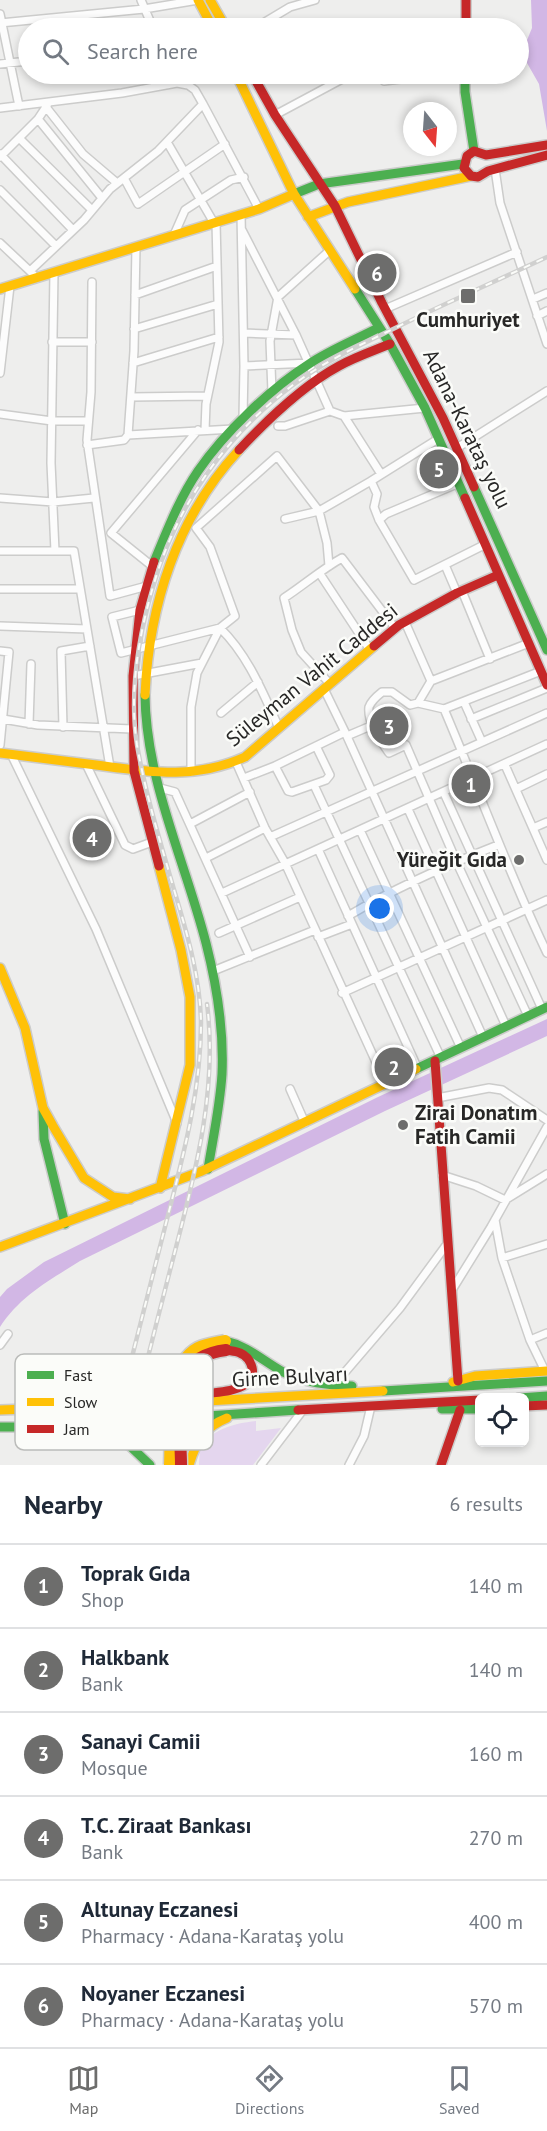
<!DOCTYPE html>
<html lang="en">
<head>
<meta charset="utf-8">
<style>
	:root { --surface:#fff; --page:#f6f6f7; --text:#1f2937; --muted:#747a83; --line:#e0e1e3; --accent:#6d6d6c }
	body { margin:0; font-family:"PT Sans",sans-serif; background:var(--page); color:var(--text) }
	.controls { position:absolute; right:18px; bottom:18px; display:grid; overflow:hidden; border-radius:9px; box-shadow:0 3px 9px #0003 }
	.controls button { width:54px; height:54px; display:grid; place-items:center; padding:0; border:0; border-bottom:2px solid var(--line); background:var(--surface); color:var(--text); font:30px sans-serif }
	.compass { position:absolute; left:403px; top:102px; width:54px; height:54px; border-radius:50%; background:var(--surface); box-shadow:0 3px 9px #0003; rotate:163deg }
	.you { position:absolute; left:380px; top:909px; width:21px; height:21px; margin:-15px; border:4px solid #fff; border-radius:50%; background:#1a73e8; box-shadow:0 0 0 9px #1a73e833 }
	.badge { display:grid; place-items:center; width:39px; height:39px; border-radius:50%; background:var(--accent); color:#fff; font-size:20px; font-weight:700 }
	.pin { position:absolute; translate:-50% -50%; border:3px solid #fff; box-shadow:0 2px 6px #0006 }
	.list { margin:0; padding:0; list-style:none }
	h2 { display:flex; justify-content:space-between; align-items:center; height:78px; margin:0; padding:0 24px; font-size:26px }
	h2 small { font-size:20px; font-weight:400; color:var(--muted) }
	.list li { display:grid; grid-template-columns:39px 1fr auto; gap:18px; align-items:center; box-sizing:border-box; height:84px; padding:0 24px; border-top:2px solid var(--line) }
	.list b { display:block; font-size:22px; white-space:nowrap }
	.list p { margin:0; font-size:20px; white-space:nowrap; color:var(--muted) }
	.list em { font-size:20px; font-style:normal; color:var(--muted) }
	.icon { flex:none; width:33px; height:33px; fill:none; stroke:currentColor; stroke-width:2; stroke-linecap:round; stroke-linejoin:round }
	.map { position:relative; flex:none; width:547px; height:1465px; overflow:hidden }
	.search { position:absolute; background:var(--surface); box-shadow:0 3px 9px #0003; left:18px; right:18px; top:18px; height:66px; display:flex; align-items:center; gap:15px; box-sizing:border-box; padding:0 21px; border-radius:33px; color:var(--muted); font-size:22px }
	.sheet { height:582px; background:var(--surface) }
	nav { display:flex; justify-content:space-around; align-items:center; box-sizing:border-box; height:84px; border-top:2px solid var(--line); background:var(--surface); font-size:16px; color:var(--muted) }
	nav a { display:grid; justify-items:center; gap:3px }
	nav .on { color:var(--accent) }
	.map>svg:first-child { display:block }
	.green { fill:#e4d6ee }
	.water { fill:#d2b7e5 }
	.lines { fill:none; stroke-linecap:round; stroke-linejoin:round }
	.street-casing { stroke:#cccccb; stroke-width:10 }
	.fast-casing { stroke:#cccccb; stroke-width:12 }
	.slow-casing { stroke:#cccccb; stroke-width:12 }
	.jam-casing { stroke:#cccccb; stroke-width:12 }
	.street { stroke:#fcfcfc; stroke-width:7 }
	.fast { stroke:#4caf50; stroke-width:9 }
	.slow { stroke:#ffc107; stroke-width:9 }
	.jam { stroke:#c62828; stroke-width:9 }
	.rail-casing { stroke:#d0d0cf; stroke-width:4.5 }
	.rail { stroke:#fbfcf9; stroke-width:2; stroke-dasharray:7; stroke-linecap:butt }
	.slow-bridge-casing { stroke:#cccccb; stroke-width:15; stroke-linecap:butt }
	.jam-bridge-casing { stroke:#cccccb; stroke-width:15; stroke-linecap:butt }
	.slow-bridge { stroke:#ffc107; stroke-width:12 }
	.jam-bridge { stroke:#c62828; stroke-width:12 }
	.poi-dot { fill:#6d6d6c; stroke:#fbfcf9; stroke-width:2 }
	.labels { text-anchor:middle; stroke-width:5; stroke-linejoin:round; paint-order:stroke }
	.poi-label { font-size:21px; font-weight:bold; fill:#272726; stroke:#fbfcf9 }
	.street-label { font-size:21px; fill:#272726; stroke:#fbfcf9 }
	.key { fill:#fbfcf9; stroke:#bbbcba; stroke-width:1.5 }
	.key-label { font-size:16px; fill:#272726 }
</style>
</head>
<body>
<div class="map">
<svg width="547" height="1465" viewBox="0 0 547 1465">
	<rect width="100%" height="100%" fill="#eeeeed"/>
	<path class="green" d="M256,1421V1431L281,1428L253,1465H199L200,1444C219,1428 231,1424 256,1421Z"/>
	<path class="water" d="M531,0H547V131L539,84L527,63L525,45L532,28Z
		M547,1019V1036L385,1111L80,1261C50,1280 20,1296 0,1327V1297L7,1289L44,1262L378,1097Z"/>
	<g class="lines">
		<defs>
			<path id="street" d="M141,0L153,28
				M0,14L19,106
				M0,23L144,9L198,0
				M255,28L290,7L315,0
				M333,28L356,23L359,28
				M0,64L28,61
				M173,74L177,83
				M378,74L384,81L441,74
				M183,84L189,74
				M46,107L83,154L117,183
				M0,108L122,93L177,83L188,85L195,90L203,104L259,209
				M275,115L344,78L356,74
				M38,119L102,198
				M19,138L92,210
				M167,142L214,223
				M0,154L73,230
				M0,157L38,119L48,104
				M495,169L500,203L547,344
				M124,178L138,204L225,144
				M0,190L56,246
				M241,214L244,366L243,418
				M242,230L296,335L330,411
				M174,235L185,210L231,180L244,177
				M0,243L33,274
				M136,247L134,351L128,435L233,429
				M30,271L84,220L110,189L158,151L203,104
				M54,272L51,463L55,551
				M92,282L91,392L87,440L110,596L147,586
				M135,295L217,266
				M533,299L547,293
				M385,309L517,252
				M537,316L547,311
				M134,329L218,304
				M244,333L296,335
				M52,342H92
				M133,363L219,337
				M244,366L310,363
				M0,373L10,286
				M272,392L270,341L278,297L329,251
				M131,397L207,396
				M0,414L52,421H88
				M344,416L381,474
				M278,426H285L330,411L344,416L425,408
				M205,430L206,404L219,342L216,222
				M438,439L371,481L377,494L374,507L379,520L414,580L484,545
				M87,445L124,440L128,435
				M457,448L547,391
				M0,498L53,502L94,498
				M285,519L319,511L371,481
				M379,520L386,514L457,484
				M0,551H74L110,767
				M445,565L457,593
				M152,566L111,533L198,430
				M320,574L370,650
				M0,589H80
				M462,591L490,659
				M140,610L112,617L121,653L220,628C248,655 263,693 279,728
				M405,622L431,681L418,703L444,709C479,791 509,874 547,953
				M0,626L87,629
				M0,651L9,652L0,745
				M133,676L202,663
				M431,681L529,643
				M330,684L301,652L292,630L284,598C304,585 322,569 342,558L395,628
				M324,689L345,732L483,1037
				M464,702L482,742
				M418,703L410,705L392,692H382C377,696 371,701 369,707C367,723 381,741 389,753L406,745L457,863L528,1016
				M444,709L541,671
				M221,713L258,682
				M3,719L38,725L132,729
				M471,719L547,688
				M29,724L31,664
				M63,727L61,651L90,646
				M347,736L373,725
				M11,754L96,929L177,1123
				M236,762L265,828L285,863L386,1084
				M86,764L125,845L133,849L152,842
				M505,765L547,860
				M275,766L288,791L292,792L326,780L330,775L316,746
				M191,772V707L197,673L220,628L235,616L210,547L196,528L277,456L319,511L327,543L329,566
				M244,778L275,766L345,732
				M314,785L441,1058
				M160,788L175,792L250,957
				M516,789L547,774
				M444,793L542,1009
				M408,809L506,1026
				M190,824L250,792
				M533,828L547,822
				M360,830L461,1048
				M270,837L547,713
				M318,849L418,1069
				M206,858L265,828
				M222,893L547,744
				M348,916C395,888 447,865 498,845
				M219,933L300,897
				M318,937L352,924
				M213,971L315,930
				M342,993L547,900
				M290,1089L305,1123
				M437,1098L489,1088L502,1090L547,1120
				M442,1175L476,1186L505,1200L547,1174
				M495,1220L502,1258L530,1340L545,1371
				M502,1258L547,1244
				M452,1290L491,1227L547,1127
				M530,1340L547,1333
				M0,1345L8,1334
				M334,1385L400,1308L447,1244
				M261,1465L303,1410
				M349,1465L364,1436L371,1406"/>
			<path id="fast" d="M465,74V92L474,151
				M294,194L319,184L463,164
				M355,289L390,344L425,408L465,498
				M474,487L547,650
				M154,562C167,531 179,499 198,471C224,433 270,389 309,364C330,350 355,340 378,328
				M145,695C146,781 185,861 206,943C217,986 224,1030 222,1074C220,1106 213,1138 208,1169
				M416,1069L547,1007
				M43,1111L44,1139L65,1224
				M225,1341C248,1346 263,1361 283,1372C305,1383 328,1385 352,1386
				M383,1391L547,1381
				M519,1398L547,1396
				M442,1409H480
				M0,1427H38L298,1410
				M72,1431L107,1434L130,1446L150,1465"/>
			<path id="slow" d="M198,0L213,28
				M210,0L226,28
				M236,74L294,194L355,289
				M308,217L348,202L471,176
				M0,289L259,209L294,194
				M145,695C149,605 177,517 239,450
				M0,753C32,757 64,761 96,765C149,772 194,780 245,757L374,646
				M159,866L181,950L190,997V1065L160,1188
				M0,968L25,1028L43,1108L53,1126L84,1178L113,1197L130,1199
				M0,1247L202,1171L416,1069
				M453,1382L475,1376L547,1371
				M0,1410L135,1405L383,1391
				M189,1465C196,1442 204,1427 227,1418"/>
			<path id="jam" d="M466,0V28
				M252,74L275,115L335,206L382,303L443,418L474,487
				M547,145L486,155L474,151L467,156L464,168L471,176L478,177L488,171L547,155
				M239,450C268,419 302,386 339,366C355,357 373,351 390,344
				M465,498L547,685
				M154,562L140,610L133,676L134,771L159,866
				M374,646L399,625L457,593L498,575
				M435,1061L458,1381
				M204,1394C217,1392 234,1392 246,1384C258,1376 252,1358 240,1353C236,1351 231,1351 226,1350
				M524,1406L547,1405
				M298,1410L480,1400
				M441,1465L460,1410"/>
		</defs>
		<use href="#street" class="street-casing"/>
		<use href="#fast" class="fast-casing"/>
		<use href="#slow" class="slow-casing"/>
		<use href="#jam" class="jam-casing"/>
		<use href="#street" class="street"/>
		<use href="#fast" class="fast"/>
		<use href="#slow" class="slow"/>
		<use href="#jam" class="jam"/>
		<defs>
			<path id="rail" d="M117,1416C133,1353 149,1290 165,1227C182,1160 201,1093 201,1022C200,978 188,936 175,893C161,844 146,796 137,745C129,693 138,638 153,587C176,506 225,436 293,385C322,363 356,347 389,331C441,305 494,282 547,257
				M133,1418C146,1364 160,1309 174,1255C195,1174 218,1089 207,1004"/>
		</defs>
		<use href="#rail" class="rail-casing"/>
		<use href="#rail" class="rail"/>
		<defs>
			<path id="slow-bridge" d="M170,1465C172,1432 164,1366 198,1348C206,1344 216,1343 225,1341"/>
			<path id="jam-bridge" d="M181,1465C181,1439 175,1396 187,1372C194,1358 211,1352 226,1350"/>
		</defs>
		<use href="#slow-bridge" class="slow-bridge-casing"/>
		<use href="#jam-bridge" class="jam-bridge-casing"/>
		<use href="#slow-bridge" class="slow-bridge"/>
		<use href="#jam-bridge" class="jam-bridge"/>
	</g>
	<g class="poi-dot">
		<rect x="460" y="288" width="16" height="16" rx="3"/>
		<circle cx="519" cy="860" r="6"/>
		<circle cx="403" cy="1125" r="6"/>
	</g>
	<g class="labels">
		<g class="poi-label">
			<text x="468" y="327">Cumhuriyet</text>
			<text x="507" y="867" text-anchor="end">Yüreğit Gıda</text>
			<text x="415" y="1120" text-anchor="start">Zirai Donatım<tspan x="415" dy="24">Fatih Camii</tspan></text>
		</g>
		<g class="street-label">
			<text transform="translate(467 429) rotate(64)" y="7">Adana-Karataş yolu</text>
			<text transform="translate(312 675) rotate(-39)" y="7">Süleyman Vahit Caddesi</text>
			<text transform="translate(290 1377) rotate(-3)" y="7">Girne Bulvarı</text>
		</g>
	</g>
	<rect x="15" y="1354" width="198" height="96" rx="9" class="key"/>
	<rect x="27" y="1371" width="27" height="8" fill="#4caf50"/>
	<rect x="27" y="1398" width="27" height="8" fill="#ffc107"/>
	<rect x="27" y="1425" width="27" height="8" fill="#c62828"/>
	<g class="key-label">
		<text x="64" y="1381">Fast</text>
		<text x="64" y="1408">Slow</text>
		<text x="64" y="1435">Jam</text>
	</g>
</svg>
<div class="controls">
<button><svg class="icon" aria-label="locate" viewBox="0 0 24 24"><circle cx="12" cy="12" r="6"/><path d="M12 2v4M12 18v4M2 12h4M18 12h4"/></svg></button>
</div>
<svg class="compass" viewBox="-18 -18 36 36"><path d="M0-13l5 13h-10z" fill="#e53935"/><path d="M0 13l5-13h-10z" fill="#747a83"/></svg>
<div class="you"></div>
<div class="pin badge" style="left:471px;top:784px">1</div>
<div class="pin badge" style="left:394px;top:1067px">2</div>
<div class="pin badge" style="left:389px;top:726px">3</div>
<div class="pin badge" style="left:92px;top:838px">4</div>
<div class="pin badge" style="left:439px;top:469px">5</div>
<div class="pin badge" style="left:377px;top:273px">6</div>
<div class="search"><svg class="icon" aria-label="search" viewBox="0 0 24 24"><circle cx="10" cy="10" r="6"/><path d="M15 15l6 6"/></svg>Search here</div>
</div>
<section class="sheet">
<h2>Nearby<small>6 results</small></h2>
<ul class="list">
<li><span class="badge">1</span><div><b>Toprak Gıda</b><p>Shop</p></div><em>140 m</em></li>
<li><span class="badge">2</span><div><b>Halkbank</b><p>Bank</p></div><em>140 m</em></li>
<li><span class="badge">3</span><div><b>Sanayi Camii</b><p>Mosque</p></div><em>160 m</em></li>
<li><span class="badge">4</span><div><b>T.C. Ziraat Bankası</b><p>Bank</p></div><em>270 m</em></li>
<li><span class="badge">5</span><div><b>Altunay Eczanesi</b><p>Pharmacy · Adana-Karataş yolu</p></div><em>400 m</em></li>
<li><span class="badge">6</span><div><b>Noyaner Eczanesi</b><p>Pharmacy · Adana-Karataş yolu</p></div><em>570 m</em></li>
</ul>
</section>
<nav>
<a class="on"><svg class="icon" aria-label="map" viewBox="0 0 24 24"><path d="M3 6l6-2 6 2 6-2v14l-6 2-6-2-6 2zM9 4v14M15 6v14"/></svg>Map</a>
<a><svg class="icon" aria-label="directions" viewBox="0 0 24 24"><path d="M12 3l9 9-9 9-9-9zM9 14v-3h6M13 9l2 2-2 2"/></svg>Directions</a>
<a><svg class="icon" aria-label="saved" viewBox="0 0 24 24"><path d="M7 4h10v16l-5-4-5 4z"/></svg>Saved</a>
</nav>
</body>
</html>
